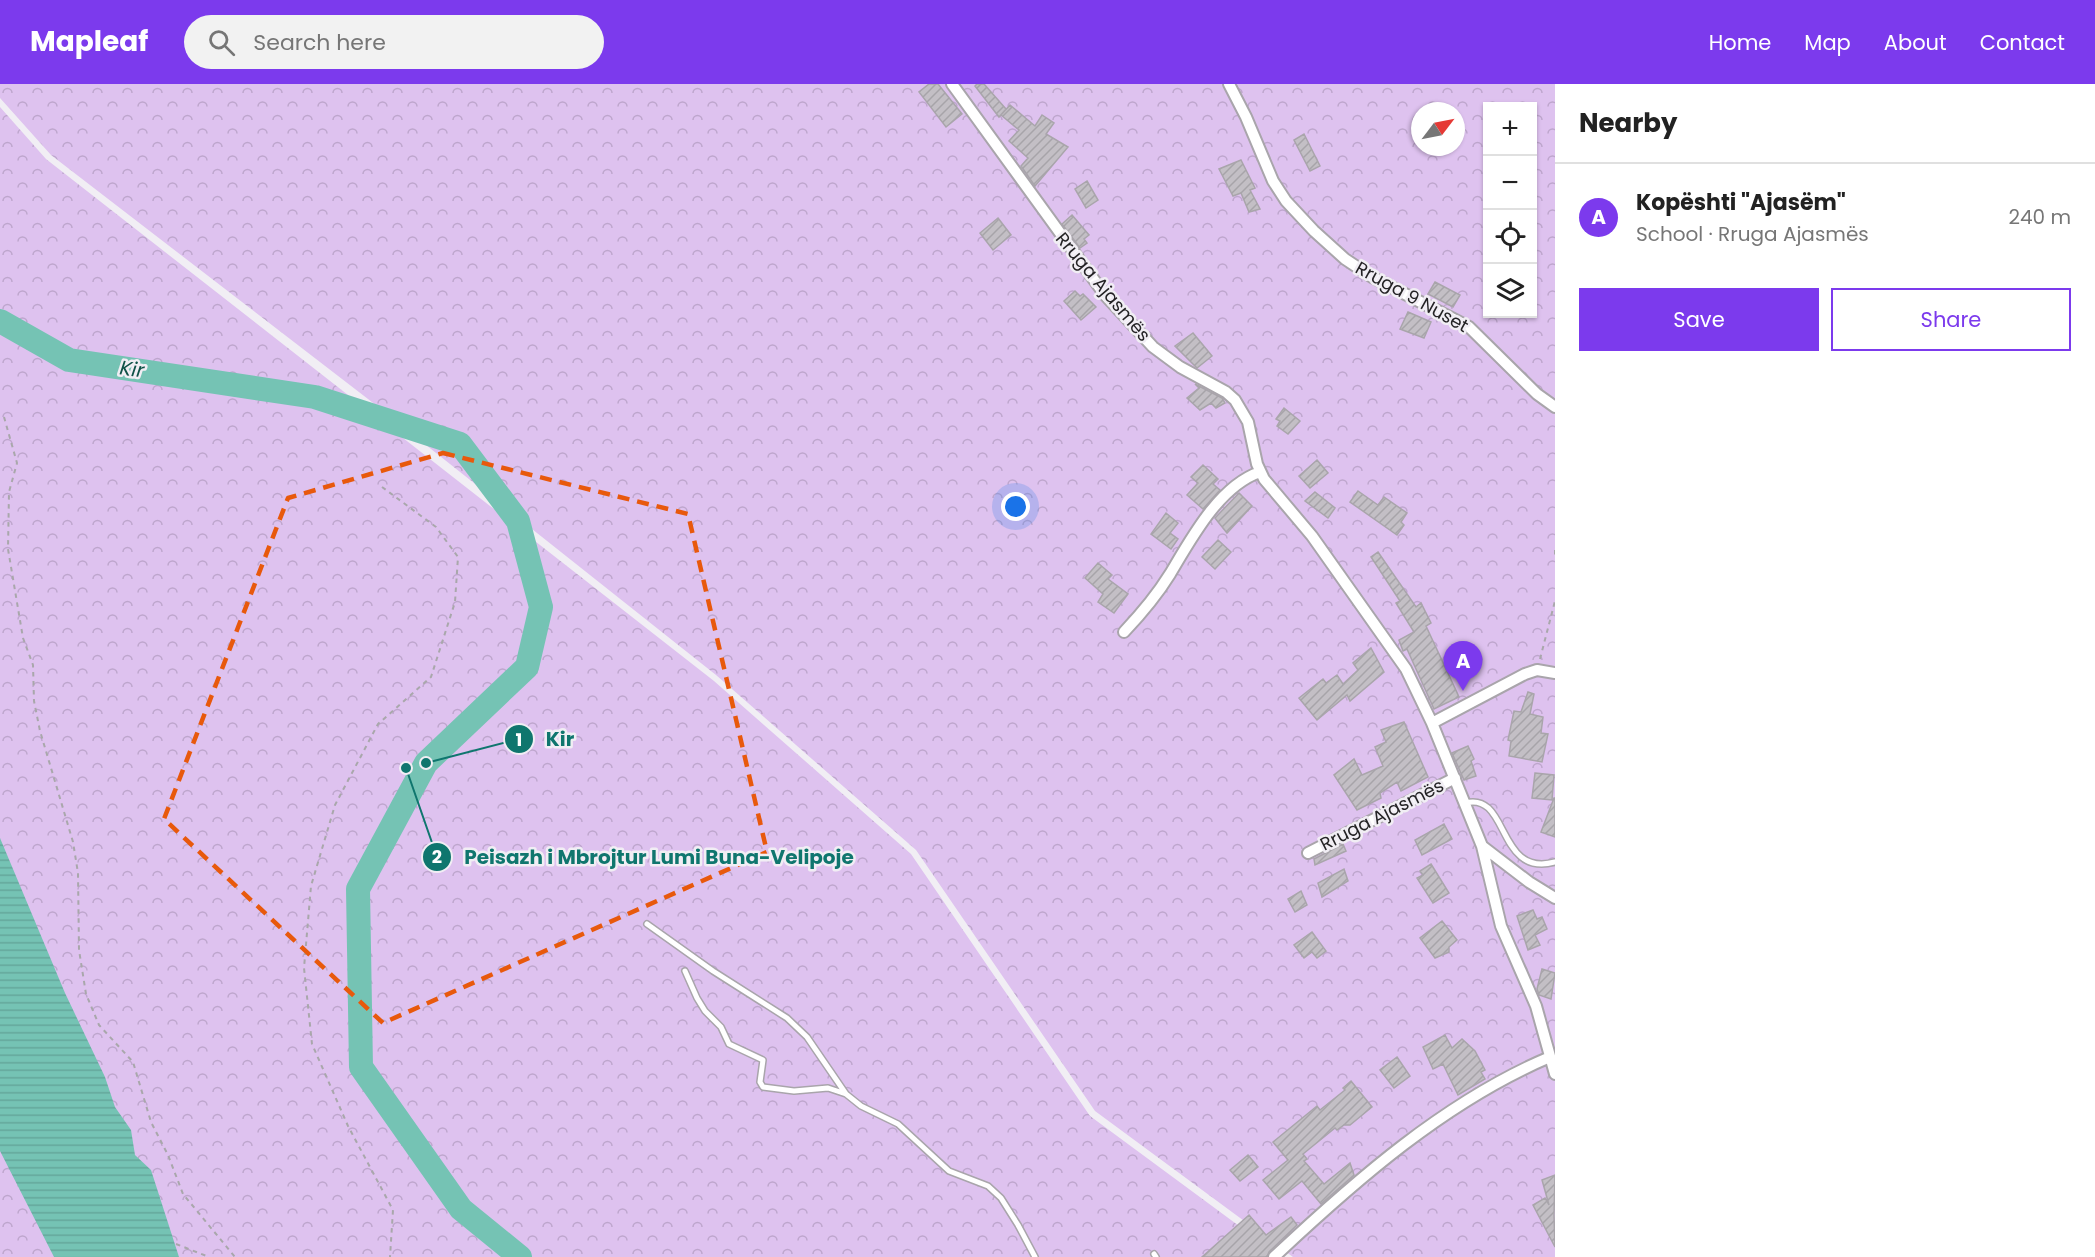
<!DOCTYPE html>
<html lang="en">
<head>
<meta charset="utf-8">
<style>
	:root { --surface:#fff; --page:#f2f2f2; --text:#222; --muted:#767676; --line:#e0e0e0; --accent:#7c3aed }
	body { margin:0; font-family:Poppins,sans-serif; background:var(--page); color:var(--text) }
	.controls { position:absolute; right:18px; top:18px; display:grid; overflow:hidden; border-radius:0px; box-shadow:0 2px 4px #0004 }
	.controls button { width:54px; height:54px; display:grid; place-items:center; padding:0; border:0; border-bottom:2px solid var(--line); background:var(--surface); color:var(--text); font:30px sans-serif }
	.compass { position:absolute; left:1411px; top:18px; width:54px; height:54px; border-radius:50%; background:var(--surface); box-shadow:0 2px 4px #0004; rotate:58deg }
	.you { position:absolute; left:1016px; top:423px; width:21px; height:21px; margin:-15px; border:4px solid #fff; border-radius:50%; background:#1a73e8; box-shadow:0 0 0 9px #1a73e833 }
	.badge { display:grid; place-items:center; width:39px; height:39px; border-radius:50%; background:var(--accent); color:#fff; font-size:20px; font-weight:700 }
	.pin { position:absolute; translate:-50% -50px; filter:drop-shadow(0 2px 3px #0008) }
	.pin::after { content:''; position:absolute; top:32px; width:21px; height:18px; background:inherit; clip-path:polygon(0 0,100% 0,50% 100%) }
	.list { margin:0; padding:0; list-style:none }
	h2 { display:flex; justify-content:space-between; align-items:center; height:78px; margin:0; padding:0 24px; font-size:26px }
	h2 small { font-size:20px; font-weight:400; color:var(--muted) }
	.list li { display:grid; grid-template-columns:39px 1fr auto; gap:18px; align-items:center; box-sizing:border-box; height:108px; padding:0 24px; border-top:2px solid var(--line) }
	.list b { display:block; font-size:22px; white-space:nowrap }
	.list p { margin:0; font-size:20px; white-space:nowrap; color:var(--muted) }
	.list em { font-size:20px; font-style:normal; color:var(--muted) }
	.actions { display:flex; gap:12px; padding:18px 24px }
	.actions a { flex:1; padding:14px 0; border:2px solid var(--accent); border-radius:0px; text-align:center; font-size:21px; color:var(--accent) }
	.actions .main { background:var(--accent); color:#fff }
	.icon { flex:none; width:33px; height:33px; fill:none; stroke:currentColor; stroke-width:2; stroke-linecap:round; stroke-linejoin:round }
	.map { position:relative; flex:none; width:1555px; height:1173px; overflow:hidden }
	header { display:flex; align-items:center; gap:36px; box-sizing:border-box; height:84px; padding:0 30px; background:var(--accent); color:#fff }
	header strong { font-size:28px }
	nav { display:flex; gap:33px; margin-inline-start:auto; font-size:21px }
	.search { width:420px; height:54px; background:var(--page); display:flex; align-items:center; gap:15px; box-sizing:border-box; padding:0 21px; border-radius:33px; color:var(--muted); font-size:22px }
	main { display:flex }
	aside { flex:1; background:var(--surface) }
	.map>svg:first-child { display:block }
	.park { fill:url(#park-crowns); fill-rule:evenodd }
	.water { fill:url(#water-rules) }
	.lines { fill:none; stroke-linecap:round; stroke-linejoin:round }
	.river { stroke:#75c3b4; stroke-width:24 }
	.building { fill:url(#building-hatch); stroke:#a9a5ab; stroke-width:1.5 }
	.service-casing { stroke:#a9a5ab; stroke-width:8 }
	.minor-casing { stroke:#a9a5ab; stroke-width:14 }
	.path { stroke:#a9a7ab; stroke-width:2; stroke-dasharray:4.5 4.5; stroke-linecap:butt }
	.service { stroke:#fff; stroke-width:5 }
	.minor { stroke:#fff; stroke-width:10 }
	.marked { fill:none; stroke:#e8590c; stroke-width:4.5; stroke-dasharray:12 8; stroke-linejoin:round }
	.labels { text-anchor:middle; stroke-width:5; stroke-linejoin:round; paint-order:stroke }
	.street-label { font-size:18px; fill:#242325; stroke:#f1eef4 }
	.water-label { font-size:20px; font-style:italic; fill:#0f5248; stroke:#f1eef4 }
	.leader { fill:none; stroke:#0f766e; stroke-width:2 }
	.callout-dot { fill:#0f766e; stroke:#f1eef4; stroke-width:2 }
	.mark-label { font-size:18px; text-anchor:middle; font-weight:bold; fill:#fff }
	.callout-label { font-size:20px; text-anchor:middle; font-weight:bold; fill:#0f766e; stroke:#f1eef4; stroke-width:5; stroke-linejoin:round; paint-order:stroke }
</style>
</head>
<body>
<header>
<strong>Mapleaf</strong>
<div class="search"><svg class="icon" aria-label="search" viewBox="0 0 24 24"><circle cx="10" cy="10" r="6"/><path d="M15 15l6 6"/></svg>Search here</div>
<nav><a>Home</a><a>Map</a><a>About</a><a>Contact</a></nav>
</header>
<main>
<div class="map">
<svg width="1555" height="1173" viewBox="0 0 1555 1173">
	<defs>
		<pattern id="park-crowns" width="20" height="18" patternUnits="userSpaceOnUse" patternTransform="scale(1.5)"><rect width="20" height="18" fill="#dec2ef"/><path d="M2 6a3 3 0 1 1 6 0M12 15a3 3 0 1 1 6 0" fill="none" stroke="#bea6cd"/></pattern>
		<pattern id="water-rules" width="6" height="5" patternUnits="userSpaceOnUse" patternTransform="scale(1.5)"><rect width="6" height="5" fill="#75c3b4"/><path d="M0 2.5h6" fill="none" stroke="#65a79b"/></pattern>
		<pattern id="building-hatch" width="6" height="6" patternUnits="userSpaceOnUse" patternTransform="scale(1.5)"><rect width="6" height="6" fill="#c3bfc5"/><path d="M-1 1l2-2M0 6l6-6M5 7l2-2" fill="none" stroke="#a7a4a9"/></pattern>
	</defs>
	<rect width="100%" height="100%" fill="#f1eef4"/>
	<path class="park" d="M0,0H1555V1173H1293L1095,1027L916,766L716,591L368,315L51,71L0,14ZM1488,22H1532V230H1488ZM1420,27H1456V63H1420Z
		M0,23L46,75L714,597L911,770L1090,1032L1281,1173H0Z"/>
	<path class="water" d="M0,754L65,909L105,993L115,1023L131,1046L135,1071L151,1086L179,1173H54L0,1067Z"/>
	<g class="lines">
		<path class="river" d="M0,237L69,276L315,313L460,360L518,437L541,523L527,583L426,679L358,805L361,983L461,1125L520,1173"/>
	</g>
	<path class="building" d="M929,0H938L962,30L946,43L919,8Z
		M977,0H984L1006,25L999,33L975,2Z
		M1010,21L1035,42L1042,31L1054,39L1046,50L1068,63L1035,102L1021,82L1028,74L1009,57L1019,46L1001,31Z
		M1304,50L1320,82L1310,87L1294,56Z
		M1241,76L1255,104L1250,106L1260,125L1249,128L1241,109L1233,112L1219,85Z
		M1087,97L1098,116L1086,124L1075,105Z
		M1072,131L1089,151L1084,155L1087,159L1080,164L1062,140Z
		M998,134L1011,151L993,166L980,149Z
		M1435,198L1460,211L1453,223L1428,210Z
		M1075,207L1080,212L1083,210L1096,223L1081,236L1064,217Z
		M1408,228L1431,238L1424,254L1400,245Z
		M1193,249L1212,272L1197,284L1175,262Z
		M1195,300L1222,314L1225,319L1216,324L1211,319L1200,326L1187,314L1199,304Z
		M1284,324L1300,337L1288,350L1277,342L1280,337L1276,335Z
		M1317,376L1328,389L1310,404L1299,392Z
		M1203,381L1218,395L1213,400L1220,406L1203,425L1187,411L1198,399L1191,393Z
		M1358,407L1378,421L1384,413L1407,429L1401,438L1404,441L1397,451L1350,418Z
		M1315,408L1335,424L1328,434L1305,417Z
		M1239,409L1252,422L1227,449L1215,434Z
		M1166,429L1178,439L1170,449L1178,455L1171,465L1151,450Z
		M1218,456L1231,468L1215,485L1202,473Z
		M1378,468L1416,523L1421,519L1431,539L1426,542L1459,613L1434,625L1407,565L1403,567L1399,556L1414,548L1396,519L1400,517L1371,473Z
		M1098,479L1112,491L1108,495L1128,510L1114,529L1098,518L1103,510L1085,494Z
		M1371,564L1384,588L1350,617L1347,611L1317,636L1299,614L1323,595L1326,599L1337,591L1343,600L1358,586L1353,579Z
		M1528,608L1534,610L1530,630L1543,633L1541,649L1548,650L1542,678L1509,672L1511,657L1508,656L1514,627L1521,628Z
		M1404,638L1428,693L1401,707L1397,698L1380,709L1381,714L1357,726L1334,691L1354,675L1362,691L1383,682L1375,663L1386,658L1381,646Z
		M1468,662L1474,675L1471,677L1476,692L1464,696L1452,669Z
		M1535,689L1554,691L1552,716L1532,714Z
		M1554,714H1555V753L1541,748Z
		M1444,740L1452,755L1422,771L1415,756Z
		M1343,760L1346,767L1315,781L1314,775Z
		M1431,780L1449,809L1433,819L1417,794L1423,791L1420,787Z
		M1344,785L1348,797L1322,813L1318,799Z
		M1301,807L1307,821L1295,828L1288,815Z
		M1533,826L1537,835L1542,833L1547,845L1535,851L1540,861L1528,866L1517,832Z
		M1442,837L1457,856L1449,863V868L1435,874L1420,854Z
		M1312,848L1326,867L1317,874L1312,868L1304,874L1294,861Z
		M1542,885L1555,889L1551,915L1539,911L1537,905Z
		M1445,951L1452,964L1462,955L1475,967L1485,986L1481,988L1485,995L1458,1011L1443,980L1433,985L1423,963Z
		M1397,973L1410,992L1394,1004L1380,986Z
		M1351,997L1372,1023L1350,1041H1344L1337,1046L1335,1044L1303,1070L1307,1075L1304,1077L1324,1100L1350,1079L1354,1091L1321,1120L1302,1097L1279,1115L1263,1096L1288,1076L1273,1058L1317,1022L1320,1026L1345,1006L1343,1004Z
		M1248,1071L1258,1083L1240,1097L1230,1086Z
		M1555,1091L1554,1131L1555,1163L1533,1121L1545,1114L1549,1121L1542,1096Z
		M1249,1131L1266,1151L1291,1133L1297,1141L1269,1168L1267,1173H1202Z"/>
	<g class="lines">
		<defs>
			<path id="service" d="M1465,719C1510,707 1496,794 1555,778
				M647,840L713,887L787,934L807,953L846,1010L861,1022L898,1040L949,1087L988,1102L1001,1114L1018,1141L1035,1173
				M685,887L697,914L705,927L721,943L729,960L763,976L760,998L763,1003L794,1007L828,1004L846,1010
				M1154,1170L1156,1173"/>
			<path id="minor" d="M952,0L1105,211L1153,263L1180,283L1226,308L1235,316L1248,338L1257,380L1264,395L1312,452L1406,585L1432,639L1482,762L1501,842L1536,922L1555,990
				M1229,0L1246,33L1273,97L1286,117L1314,147L1345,175L1372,193L1469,243L1537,310L1555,323
				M1124,548C1141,530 1157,511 1170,490C1191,455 1219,402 1260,388
				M1432,639L1525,590L1537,586L1555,589
				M1482,762L1529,798L1555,814
				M1308,769L1455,694
				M1274,1173C1356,1096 1446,1017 1550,973"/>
		</defs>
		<use href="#service" class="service-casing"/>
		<use href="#minor" class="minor-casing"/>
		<path class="path" d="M4,333L17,379L9,408L8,465L23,554L33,581L34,617L40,647L73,758L78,789L79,866L86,910L99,941L133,978L151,1038L168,1071L183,1110L235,1173
			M382,403L436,443L458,473L455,518L431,593L378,640L335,721L311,802L304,884L312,960L348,1042L393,1126L390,1173
			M1555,466V474
			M1540,575L1555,517
			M176,1160L209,1173"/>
		<use href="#service" class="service"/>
		<use href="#minor" class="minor"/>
	</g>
	<path class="marked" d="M443,369L688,430L767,768L383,939L164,735L288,414Z"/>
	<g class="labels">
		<g class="street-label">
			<text transform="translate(1103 203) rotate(50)" y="6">Rruga Ajasmës</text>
			<text transform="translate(1412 213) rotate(29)" y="6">Rruga 9 Nuset</text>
			<text transform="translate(1382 731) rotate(-27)" y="6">Rruga Ajasmës</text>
		</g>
		<g class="water-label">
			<text transform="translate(132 285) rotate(8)" y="7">Kir</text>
		</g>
	</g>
	<path class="leader" d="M426 679L519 655M406 684L437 773"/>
	<g class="callout-dot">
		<circle cx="426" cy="679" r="6"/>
		<circle cx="406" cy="684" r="6"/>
		<circle cx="519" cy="655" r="15"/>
		<circle cx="437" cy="773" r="15"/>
	</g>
	<g class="mark-label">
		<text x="519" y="662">1</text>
		<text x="437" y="779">2</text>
	</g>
	<g class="callout-label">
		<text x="560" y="662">Kir</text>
		<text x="659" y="780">Peisazh i Mbrojtur Lumi Buna-Velipoje</text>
	</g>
</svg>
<div class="controls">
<button>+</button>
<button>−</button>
<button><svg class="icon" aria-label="locate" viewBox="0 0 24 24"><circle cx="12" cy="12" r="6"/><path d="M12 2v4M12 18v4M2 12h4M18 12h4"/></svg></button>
<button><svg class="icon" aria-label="layers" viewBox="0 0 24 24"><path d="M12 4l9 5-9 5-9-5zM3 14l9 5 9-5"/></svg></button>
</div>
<svg class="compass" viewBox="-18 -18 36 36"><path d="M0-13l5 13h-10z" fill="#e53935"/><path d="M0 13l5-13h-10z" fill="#767676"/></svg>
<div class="you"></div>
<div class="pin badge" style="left:1463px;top:607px">A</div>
</div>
<aside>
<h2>Nearby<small></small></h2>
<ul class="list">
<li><span class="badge">A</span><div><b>Kopështi &quot;Ajasëm&quot;</b><p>School · Rruga Ajasmës</p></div><em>240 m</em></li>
</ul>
<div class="actions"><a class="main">Save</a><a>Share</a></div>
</aside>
</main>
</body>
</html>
